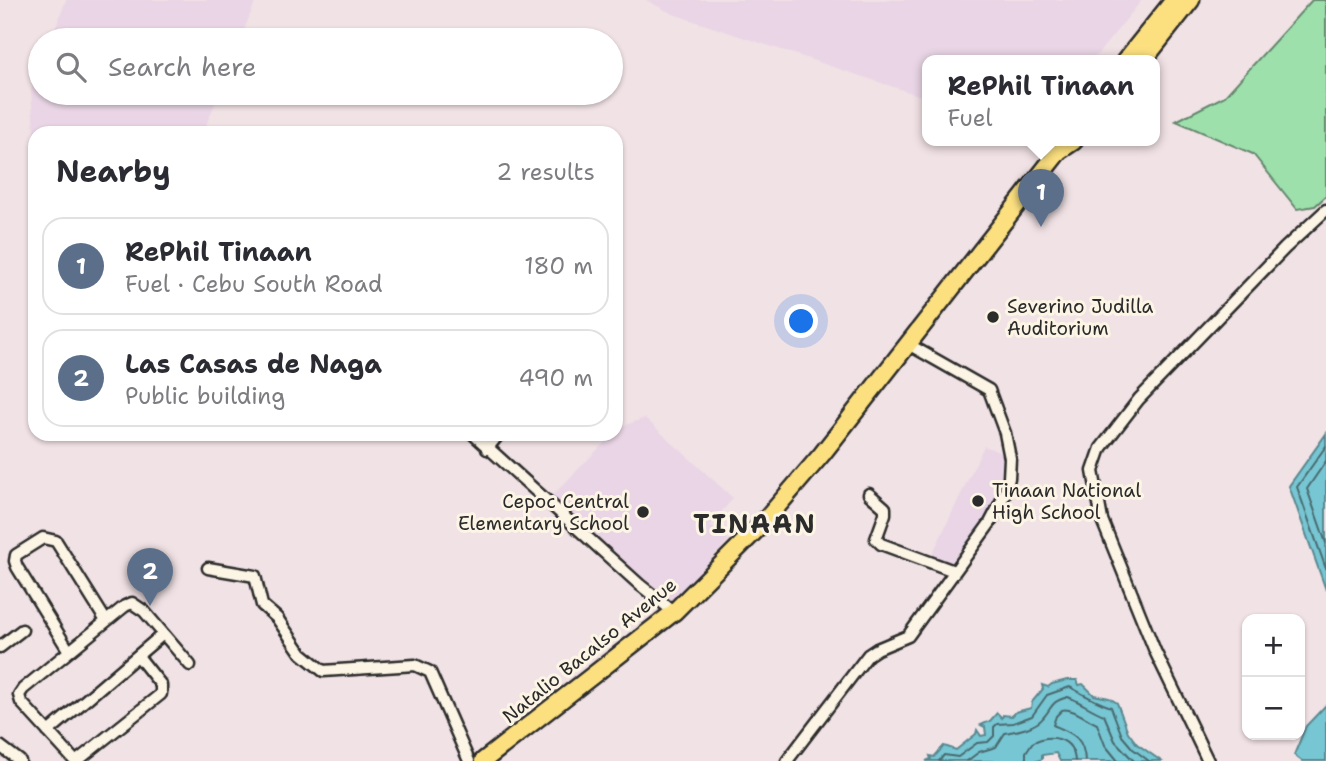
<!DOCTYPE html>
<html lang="en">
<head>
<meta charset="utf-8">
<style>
	:root { --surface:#fff; --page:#f7f7f7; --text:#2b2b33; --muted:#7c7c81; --line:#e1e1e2; --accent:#d93025 }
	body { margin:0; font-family:"Shantell Sans",sans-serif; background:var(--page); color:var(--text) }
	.controls { position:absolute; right:21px; bottom:21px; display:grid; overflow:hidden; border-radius:14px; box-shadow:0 2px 5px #0004 }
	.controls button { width:63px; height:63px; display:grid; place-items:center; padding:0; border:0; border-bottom:2px solid var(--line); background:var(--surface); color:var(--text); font:35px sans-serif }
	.you { position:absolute; left:802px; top:322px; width:24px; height:24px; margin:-18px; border:5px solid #fff; border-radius:50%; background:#1a73e8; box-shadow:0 0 0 10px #1a73e833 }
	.badge { display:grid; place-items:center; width:46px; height:46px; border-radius:50%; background:var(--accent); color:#fff; font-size:23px; font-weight:700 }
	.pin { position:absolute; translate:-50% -58px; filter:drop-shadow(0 2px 4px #0008) }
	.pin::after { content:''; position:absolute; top:37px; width:24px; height:21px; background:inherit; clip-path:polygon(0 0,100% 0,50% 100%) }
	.popup { position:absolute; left:922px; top:55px; width:238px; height:91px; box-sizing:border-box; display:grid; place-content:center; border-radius:14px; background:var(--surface); filter:drop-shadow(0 2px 5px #0005); font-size:23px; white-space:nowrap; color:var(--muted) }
	.popup b { font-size:26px; color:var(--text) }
	.popup::after { content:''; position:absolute; left:50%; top:100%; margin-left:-14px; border:14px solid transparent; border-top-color:var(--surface) }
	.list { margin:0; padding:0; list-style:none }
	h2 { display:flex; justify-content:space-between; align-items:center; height:91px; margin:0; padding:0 28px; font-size:30px }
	h2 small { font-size:23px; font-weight:400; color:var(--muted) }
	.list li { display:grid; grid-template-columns:46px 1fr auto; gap:21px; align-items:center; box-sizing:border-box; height:98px; margin:0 14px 14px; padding:0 14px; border:2px solid var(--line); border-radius:21px }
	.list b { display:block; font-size:26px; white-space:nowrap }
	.list p { margin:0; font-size:23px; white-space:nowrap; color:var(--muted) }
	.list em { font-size:23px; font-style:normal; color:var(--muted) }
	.icon { flex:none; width:38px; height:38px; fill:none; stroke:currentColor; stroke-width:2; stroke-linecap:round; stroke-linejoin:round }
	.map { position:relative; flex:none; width:1326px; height:761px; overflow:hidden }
	.search { position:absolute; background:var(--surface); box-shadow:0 2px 5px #0004; left:28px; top:28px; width:595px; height:77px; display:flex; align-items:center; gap:18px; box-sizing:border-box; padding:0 24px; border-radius:38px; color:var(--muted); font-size:26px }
	.panel { position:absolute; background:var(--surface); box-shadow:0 2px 5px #0004; left:28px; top:126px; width:595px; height:315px; border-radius:21px }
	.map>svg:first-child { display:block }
	.built { fill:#e9d5e5 }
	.green { fill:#9de0ac; stroke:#64866c; stroke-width:2 }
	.water { fill:#77c6d3; stroke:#598890; stroke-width:2 }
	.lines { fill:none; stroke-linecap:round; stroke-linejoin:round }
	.shore { stroke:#49696e; stroke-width:2 }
	.minor-casing { stroke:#2b2b2b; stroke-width:15 }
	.trunk-casing { stroke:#2b2b2b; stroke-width:21 }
	.minor { stroke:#fcf5e5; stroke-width:10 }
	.trunk { stroke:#fce080; stroke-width:16 }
	.poi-dot { fill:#2b2b2b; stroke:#fcf5e5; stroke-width:2.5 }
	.labels { text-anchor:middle; stroke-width:6; stroke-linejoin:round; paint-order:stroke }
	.poi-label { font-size:19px; fill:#2b2b2b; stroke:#fcf5e5; text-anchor:start }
	.street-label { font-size:19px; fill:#2b2b2b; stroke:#fcf5e5 }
	.district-label { font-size:26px; font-weight:bold; letter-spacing:2px; fill:#2b2b2b; stroke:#fcf5e5 }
</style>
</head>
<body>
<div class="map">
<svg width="1326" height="761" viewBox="0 0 1326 761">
	<rect width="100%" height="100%" fill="#f1e2e5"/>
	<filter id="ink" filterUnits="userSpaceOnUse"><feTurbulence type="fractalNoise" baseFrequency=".0143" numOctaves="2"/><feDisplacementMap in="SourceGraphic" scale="14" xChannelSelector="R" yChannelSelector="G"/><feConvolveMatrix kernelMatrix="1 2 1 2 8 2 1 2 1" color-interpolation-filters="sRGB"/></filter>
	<g filter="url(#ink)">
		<path class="built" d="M66,0H256L240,40H51Z
			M646,0H1142L1092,61H927V98L673,14Z
			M40,67V93H219L203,133H35V143L31,91Z
			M645,418L733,498L710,526L729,540L671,601L549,499L613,434H616L620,427Z
			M984,446L1002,453L1006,461L1007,472L993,511L953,568L929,561Z"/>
		<path class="green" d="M1312,0H1326V196L1315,206L1297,209L1253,154L1176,121L1225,96Z"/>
		<path class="water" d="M1326,434V590L1289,486Z
			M1067,680H1077L1079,685L1083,684L1094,695L1109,698L1117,703L1128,732L1137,744L1161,761H1060L1056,753L1042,755V759L1037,761H926L931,759L930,756L934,757L944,746L956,750L976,734L977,730L981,736L986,735L985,727L981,725L990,721L997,713L1002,718L1003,715L1012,716L1016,712L1031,708L1032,702L1043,689L1042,685L1048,687L1052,684Z
			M1326,705V761H1302L1294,755L1306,726Z"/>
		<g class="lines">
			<path class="shore" d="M1326,446L1297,487L1326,569
				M1326,461L1307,489L1326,543
				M939,761L944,755L958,757L977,743L988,742L994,736V727L997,724L1013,723L1032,716L1047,695L1070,687C1084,695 1096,702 1111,707L1122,736L1133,749L1149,761
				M967,761L979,752L996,747L1005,733C1016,731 1035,728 1043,718C1054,705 1050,702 1068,697C1081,702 1091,710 1104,715L1115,741L1134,761
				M1026,761V752L1032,743C1050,733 1073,737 1075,761
				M1085,761C1084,736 1071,733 1053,725L1056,716L1062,710C1071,707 1086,719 1097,724L1105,745L1118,761"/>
			<defs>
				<path id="minor" d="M473,434L640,585L674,612
					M487,449L499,434
					M869,494L885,508V514L876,539L881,544L954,571
					M208,568L255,576L262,605L277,618L301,653L323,671L415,665L430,672L469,761
					M0,647L22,630
					M69,651L17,567L15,561L16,555L43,538L56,541L106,621
					M48,732L163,634
					M0,746L20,761
					M75,761L21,702L19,695L23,689L125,606L132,603L144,611L190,665
					M77,761L161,694V685L138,656
					M787,761L868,655L877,649L908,636L990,523L1005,494L1009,478L1010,458L1005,433L989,390L908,344
					M1208,761L1155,651L1102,520L1093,471L1101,448L1139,399L1285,248L1326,210"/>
				<path id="trunk" d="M1125,61L1174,0
					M1143,61L1191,0
					M483,761L674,612L763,523L822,454L1059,151L1074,141"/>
			</defs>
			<use href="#minor" class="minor-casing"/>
			<use href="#trunk" class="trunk-casing"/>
			<use href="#minor" class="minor"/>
			<use href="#trunk" class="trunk"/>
		</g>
	</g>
	<g class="poi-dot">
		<circle cx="993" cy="317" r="7"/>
		<circle cx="978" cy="501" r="7"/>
		<circle cx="643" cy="512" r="7"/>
	</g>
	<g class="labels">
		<g class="poi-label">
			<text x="1007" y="313">Severino Judilla<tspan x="1007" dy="22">Auditorium</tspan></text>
			<text x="992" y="497">Tinaan National<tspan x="992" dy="22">High School</tspan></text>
			<text x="629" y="508" text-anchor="end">Cepoc Central<tspan x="629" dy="22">Elementary School</tspan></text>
		</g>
		<g class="street-label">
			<text transform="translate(589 650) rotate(-39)" y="7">Natalio Bacalso Avenue</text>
		</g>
		<g class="district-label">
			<text x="755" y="533">TINAAN</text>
		</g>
	</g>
</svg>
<div class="controls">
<button>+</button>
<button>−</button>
</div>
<div class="you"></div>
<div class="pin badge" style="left:1041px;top:227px;background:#5c6f8a">1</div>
<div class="popup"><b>RePhil Tinaan</b>Fuel</div>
<div class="pin badge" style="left:150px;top:606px;background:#5c6f8a">2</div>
<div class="search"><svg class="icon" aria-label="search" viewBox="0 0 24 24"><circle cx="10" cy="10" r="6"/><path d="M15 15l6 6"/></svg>Search here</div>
<section class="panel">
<h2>Nearby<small>2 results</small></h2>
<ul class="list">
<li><span class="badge" style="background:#5c6f8a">1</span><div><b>RePhil Tinaan</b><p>Fuel · Cebu South Road</p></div><em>180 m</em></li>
<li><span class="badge" style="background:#5c6f8a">2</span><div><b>Las Casas de Naga</b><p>Public building</p></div><em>490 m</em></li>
</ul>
</section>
</div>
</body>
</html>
